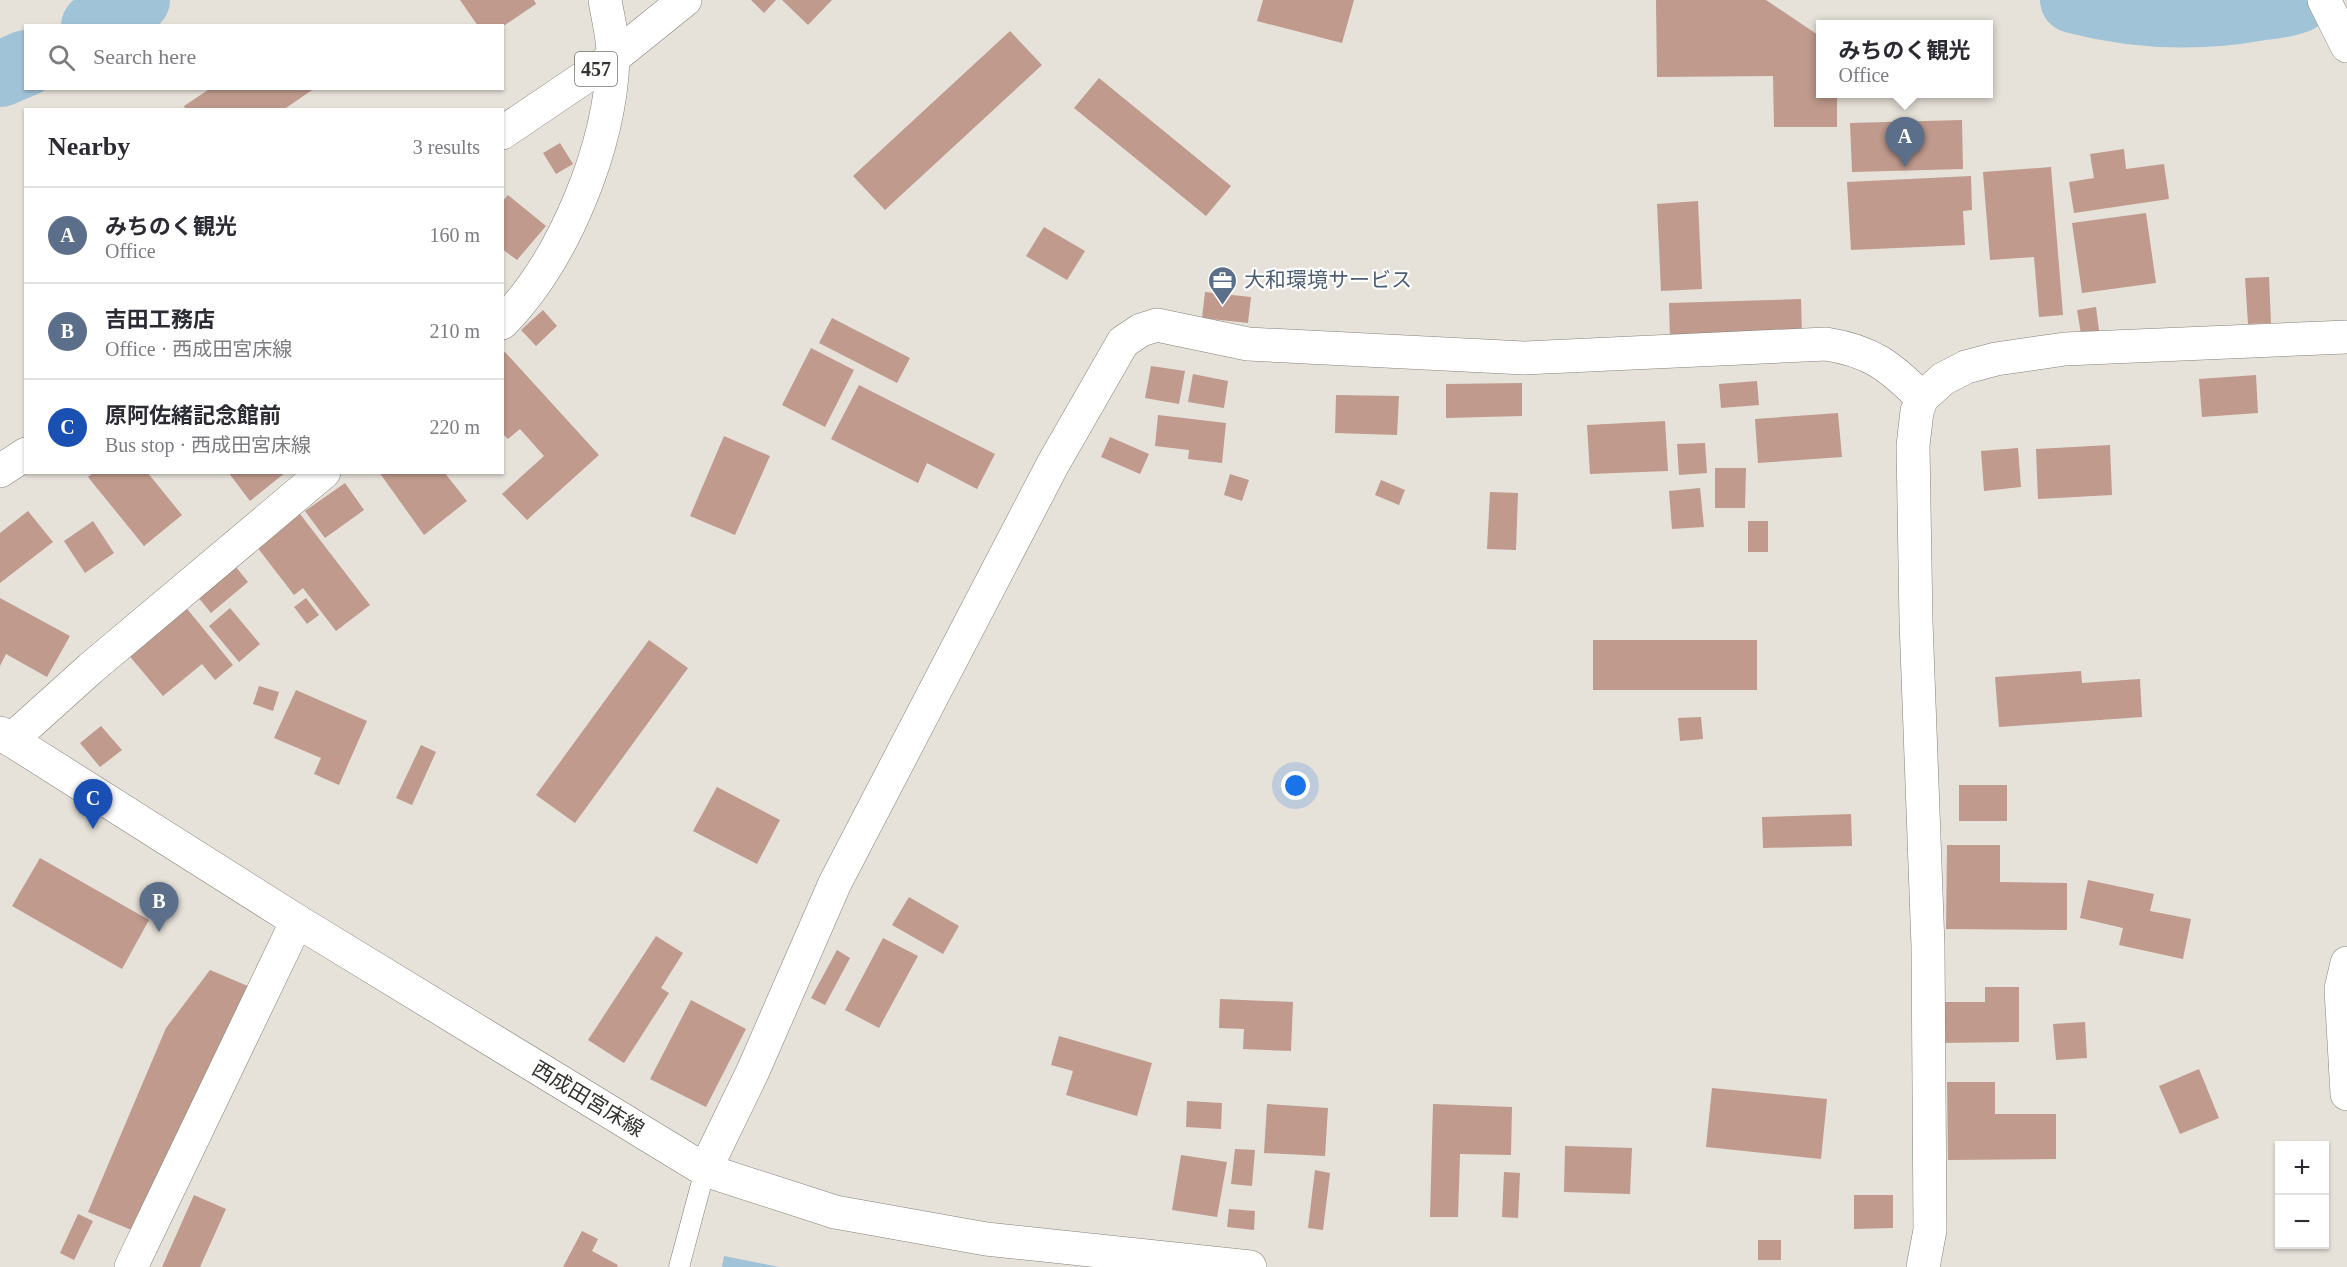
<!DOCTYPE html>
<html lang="en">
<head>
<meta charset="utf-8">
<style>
	:root { --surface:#fff; --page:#f2f2f3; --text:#2b2b33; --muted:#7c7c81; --line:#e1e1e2; --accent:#7c3aed }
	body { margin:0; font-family:"Times New Roman","Noto Sans JP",serif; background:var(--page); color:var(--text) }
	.controls { position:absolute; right:18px; bottom:18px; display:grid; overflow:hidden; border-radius:0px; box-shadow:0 2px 4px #0004 }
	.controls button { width:54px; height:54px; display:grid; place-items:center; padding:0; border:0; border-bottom:2px solid var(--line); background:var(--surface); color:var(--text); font:30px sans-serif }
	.you { position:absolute; left:1296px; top:786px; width:21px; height:21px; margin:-15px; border:4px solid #fff; border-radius:50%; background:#1a73e8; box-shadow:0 0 0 9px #1a73e833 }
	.badge { display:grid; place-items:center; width:39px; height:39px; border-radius:50%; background:var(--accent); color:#fff; font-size:20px; font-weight:700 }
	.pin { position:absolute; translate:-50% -50px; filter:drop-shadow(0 2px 3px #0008) }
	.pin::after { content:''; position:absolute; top:32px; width:21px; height:18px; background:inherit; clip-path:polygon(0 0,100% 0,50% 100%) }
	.popup { position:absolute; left:1816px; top:20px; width:177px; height:78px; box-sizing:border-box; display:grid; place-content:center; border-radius:0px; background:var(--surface); filter:drop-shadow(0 2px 4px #0005); font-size:20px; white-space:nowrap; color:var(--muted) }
	.popup b { font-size:22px; color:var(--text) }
	.popup::after { content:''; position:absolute; left:50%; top:100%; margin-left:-12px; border:12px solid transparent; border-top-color:var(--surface) }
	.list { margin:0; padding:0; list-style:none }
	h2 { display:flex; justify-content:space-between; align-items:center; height:78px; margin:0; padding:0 24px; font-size:26px }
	h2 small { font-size:20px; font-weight:400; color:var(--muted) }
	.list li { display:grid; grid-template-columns:39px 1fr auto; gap:18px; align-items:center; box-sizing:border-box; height:96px; padding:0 24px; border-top:2px solid var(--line) }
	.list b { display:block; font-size:22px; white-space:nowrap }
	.list p { margin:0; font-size:20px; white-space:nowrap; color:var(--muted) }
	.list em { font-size:20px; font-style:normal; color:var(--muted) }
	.icon { flex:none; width:33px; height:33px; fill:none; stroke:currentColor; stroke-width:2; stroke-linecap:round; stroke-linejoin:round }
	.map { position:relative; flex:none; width:2347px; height:1267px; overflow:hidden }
	.search { position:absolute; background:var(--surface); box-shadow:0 2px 4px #0004; left:24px; top:24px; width:480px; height:66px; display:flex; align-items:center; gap:15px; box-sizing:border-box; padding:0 21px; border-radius:0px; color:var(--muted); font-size:22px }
	.panel { position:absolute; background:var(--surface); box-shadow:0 2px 4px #0004; left:24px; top:108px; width:480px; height:366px; border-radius:0px }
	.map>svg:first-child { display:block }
	.water { fill:#a0c3d8 }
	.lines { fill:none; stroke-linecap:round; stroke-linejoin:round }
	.river { stroke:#a0c3d8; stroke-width:66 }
	.building { fill:#bf9a8d }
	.service-casing { stroke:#858179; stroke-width:21 }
	.minor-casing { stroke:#858179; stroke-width:34 }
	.tertiary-casing { stroke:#858179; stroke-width:34 }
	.secondary-casing { stroke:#858179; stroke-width:34 }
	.trunk-casing { stroke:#858179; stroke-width:34 }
	.service { stroke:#fff; stroke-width:20 }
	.minor { stroke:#fff; stroke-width:33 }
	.tertiary { stroke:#fff; stroke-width:33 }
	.secondary { stroke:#fff; stroke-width:33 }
	.trunk { stroke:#fff; stroke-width:33 }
	.labels { text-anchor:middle; stroke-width:4.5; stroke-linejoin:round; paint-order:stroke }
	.shield { fill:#fff; stroke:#71706d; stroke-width:1.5 }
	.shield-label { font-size:20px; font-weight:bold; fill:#34332f }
	.service-label { font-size:21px; fill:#4e5e75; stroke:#fff; text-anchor:start }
	.street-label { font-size:21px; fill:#34332f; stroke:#fff }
</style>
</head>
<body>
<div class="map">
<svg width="2347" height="1267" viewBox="0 0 2347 1267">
	<rect width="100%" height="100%" fill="#e6e2d9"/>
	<path class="water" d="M724,1256L779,1267H722Z"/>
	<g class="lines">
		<path class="river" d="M2073,0C2134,16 2195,19 2257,8C2271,6 2286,5 2298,0
			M94,26L137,0
			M0,74L26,63"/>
	</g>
	<path class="building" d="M460,0H534L536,4L502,27L478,26Z
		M751,0H776L764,13Z
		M782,0H832L808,25Z
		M1263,0H1354L1342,43L1257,21Z
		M1656,0H1766L1821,37V94H1837V127H1774L1773,76L1657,77Z
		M1010,31L1042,65L885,210L853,176Z
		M1099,78L1231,186L1206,216L1074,108Z
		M211,88H315L283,110H186L184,106Z
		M1962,120L1963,169L1852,172L1850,123Z
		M560,143L573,164L556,174L543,153Z
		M2124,149L2126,169L2164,164L2169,199L2074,213L2069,182L2094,178L2090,154Z
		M2051,167L2063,315L2039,317L2034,257L1990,260L1983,172Z
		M1971,176L1972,210L1963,211L1965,245L1851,250L1847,182Z
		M508,195L546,226L517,260L502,249V202Z
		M1698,201L1702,289L1661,291L1657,204Z
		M2146,213L2156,283L2082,293L2072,223Z
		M1044,227L1085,251L1067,280L1026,256Z
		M2269,277L2271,323L2248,324L2245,278Z
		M1205,292L1251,297L1248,323L1202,318Z
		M1801,299L1802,335L1670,339L1669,303Z
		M2096,307L2100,338L2082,340L2077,310Z
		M543,310L557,326L536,346L521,330Z
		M832,318L910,358L897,383L819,343Z
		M811,348L854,370L825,427L782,405Z
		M505,352L599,455L527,520L502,494L544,456L520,429L508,439L502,433V354Z
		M1151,366L1185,371L1179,404L1145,398Z
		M1193,374L1228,381L1224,408L1188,402Z
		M2256,375L2258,413L2202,417L2199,379Z
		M1757,381L1759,405L1721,408L1719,384Z
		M1522,383V416L1446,418V384Z
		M859,385L995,454L977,489L927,463L918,483L831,439Z
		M1336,395L1399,396L1397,435L1335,433Z
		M1838,413L1842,457L1758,463L1755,419Z
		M1158,415L1226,423L1222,463L1188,459L1189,450L1155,446Z
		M1665,421L1668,471L1590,474L1587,425Z
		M724,436L770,456L735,535L690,516Z
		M1110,437L1149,454L1140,474L1101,457Z
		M1705,443L1707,473L1679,475L1677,444Z
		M2110,445L2112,495L2038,499L2036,449Z
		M2018,448L2021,487L1984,491L1981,451Z
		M1715,468H1746L1745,508H1715Z
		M94,472H147L182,515L144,546L88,477Z
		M228,472H286L250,501Z
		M379,472H444L467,501L424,535Z
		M1230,474L1249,480L1242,501L1224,495Z
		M1381,480L1405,490L1399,505L1375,495Z
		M345,483L364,510L325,538L305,511Z
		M1700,488L1704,527L1672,529L1669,491Z
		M1490,492L1518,493L1516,550L1487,549Z
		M28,511L53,542L0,583V533Z
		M300,514L370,605L336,631L303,588L294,595L257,547Z
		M93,521L114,553L85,573L64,541Z
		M1748,521H1768V552H1748Z
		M232,562L248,582L211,613L194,592Z
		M0,598L70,636L47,677L6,654L0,666Z
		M306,598L319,615L307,624L294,607Z
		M184,605L233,665L215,680L202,664L163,696L127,653Z
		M230,608L260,644L239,662L209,626Z
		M649,640L688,668L575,823L536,795Z
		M1593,640H1757V690H1593Z
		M2081,671L2082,683L2140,679L2142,717L1999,727L1995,677Z
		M259,686L279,692L273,711L253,704Z
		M296,690L367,721L339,785L314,774L321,758L274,738Z
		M1701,717L1703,739L1680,741L1678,718Z
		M101,726L122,750L100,767L80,743Z
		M421,745L436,752L412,805L396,798Z
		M1959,785H2007V821H1959Z
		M717,787L780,820L757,864L693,831Z
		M1851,814L1852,846L1763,848L1762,817Z
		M1947,845H2000V882L2067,883V930L1946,929Z
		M40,858L149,920L122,969L12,906Z
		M2088,880L2154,894L2150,911L2191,919L2183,959L2119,945L2123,928L2080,918Z
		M909,897L959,926L943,954L892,925Z
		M656,936L683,953L661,988L669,993L624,1063L588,1040Z
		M883,938L918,956L879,1028L845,1010Z
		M837,950L850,958L825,1005L811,998Z
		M210,970L250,987L134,1231L88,1212L166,1028Z
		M1985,987H2019V1042L1937,1043V1002H1985Z
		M1220,999L1293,1002L1291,1051L1243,1049L1244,1029L1219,1028Z
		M691,1000L746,1029L706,1107L650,1079Z
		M2085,1022L2087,1058L2056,1060L2053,1024Z
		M1059,1036L1152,1063L1137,1116L1066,1095L1073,1071L1051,1065Z
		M2199,1069L2219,1118L2180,1134L2159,1086Z
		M1947,1082H1995V1114H2056V1159L1948,1160Z
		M1712,1088L1827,1099L1821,1159L1706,1147Z
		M1187,1101L1222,1103L1221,1129L1186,1127Z
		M1267,1104L1328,1108L1325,1156L1264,1153Z
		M1433,1104L1512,1107L1511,1155L1460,1154L1458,1217H1430Z
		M1565,1146L1632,1148L1630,1194L1564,1192Z
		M1235,1149L1255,1150L1252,1186L1231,1184Z
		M1181,1155L1227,1162L1217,1217L1172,1210Z
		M1315,1170L1330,1173L1323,1230L1308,1228Z
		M1504,1172L1520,1173L1518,1218L1502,1217Z
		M194,1195L226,1209L200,1267H162Z
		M1854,1195H1893V1228L1854,1229Z
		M1229,1209L1255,1211L1254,1230L1227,1227Z
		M78,1214L93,1221L74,1260L60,1253Z
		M582,1231L598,1239L592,1251L618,1265L617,1267H563Z
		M1758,1240H1781V1260H1758Z"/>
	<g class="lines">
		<defs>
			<path id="service" d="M679,1267L705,1170"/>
			<path id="minor" d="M502,323C564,260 610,147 613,59C614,40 608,19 605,0
				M11,740L91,668L324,472
				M705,1170L753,1071L835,883L1053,464L1123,342L1141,330L1157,325L1248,344L1524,358L1826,344C1871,351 1890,366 1922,398
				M131,1267L297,921
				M1923,1267L1930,1230L1928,946L1916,621L1913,446L1917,411L1922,398L1943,379L1966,367L1996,359L2065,349L2347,337"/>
			<path id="tertiary" d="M2324,0L2347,46
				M2347,963L2341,989L2347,1094"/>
			<path id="secondary" d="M0,733L297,921L705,1170L835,1212L986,1239L1250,1267"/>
			<path id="trunk" d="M502,133L613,58L685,0
				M0,471L26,454"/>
		</defs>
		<use href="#service" class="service-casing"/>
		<use href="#minor" class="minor-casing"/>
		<use href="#tertiary" class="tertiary-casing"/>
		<use href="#secondary" class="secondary-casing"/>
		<use href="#trunk" class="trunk-casing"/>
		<use href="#service" class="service"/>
		<use href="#minor" class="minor"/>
		<use href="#tertiary" class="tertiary"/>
		<use href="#secondary" class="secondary"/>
		<use href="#trunk" class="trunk"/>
	</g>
	<defs>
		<symbol id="office-pin" viewBox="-11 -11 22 30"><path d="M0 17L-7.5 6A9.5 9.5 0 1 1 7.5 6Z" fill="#5c6f8a" stroke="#fff"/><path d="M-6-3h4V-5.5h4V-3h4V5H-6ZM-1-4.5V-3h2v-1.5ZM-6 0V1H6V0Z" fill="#fff"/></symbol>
	</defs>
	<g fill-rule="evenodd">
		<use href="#office-pin" x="1206" y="264" width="33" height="45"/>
	</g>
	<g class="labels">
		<rect class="shield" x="575" y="52" width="42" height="34" rx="4.5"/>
		<g class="shield-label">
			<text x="596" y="76">457</text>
		</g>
		<g class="service-label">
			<text x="1244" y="287">大和環境サービス</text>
		</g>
		<g class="street-label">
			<text transform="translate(588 1099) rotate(31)" y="7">西成田宮床線</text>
		</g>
	</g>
</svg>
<div class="controls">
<button>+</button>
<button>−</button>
</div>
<div class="you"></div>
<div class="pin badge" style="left:1905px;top:167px;background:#5c6f8a">A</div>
<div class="popup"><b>みちのく観光</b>Office</div>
<div class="pin badge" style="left:159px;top:932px;background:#5c6f8a">B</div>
<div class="pin badge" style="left:93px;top:829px;background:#1a4fb4">C</div>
<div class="search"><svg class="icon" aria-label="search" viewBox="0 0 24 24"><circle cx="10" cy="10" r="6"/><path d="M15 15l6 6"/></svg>Search here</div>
<section class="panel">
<h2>Nearby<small>3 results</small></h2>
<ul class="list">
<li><span class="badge" style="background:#5c6f8a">A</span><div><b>みちのく観光</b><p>Office</p></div><em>160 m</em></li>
<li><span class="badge" style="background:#5c6f8a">B</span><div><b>吉田工務店</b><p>Office · 西成田宮床線</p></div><em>210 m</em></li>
<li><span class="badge" style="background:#1a4fb4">C</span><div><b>原阿佐緒記念館前</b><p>Bus stop · 西成田宮床線</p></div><em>220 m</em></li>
</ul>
</section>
</div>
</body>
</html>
